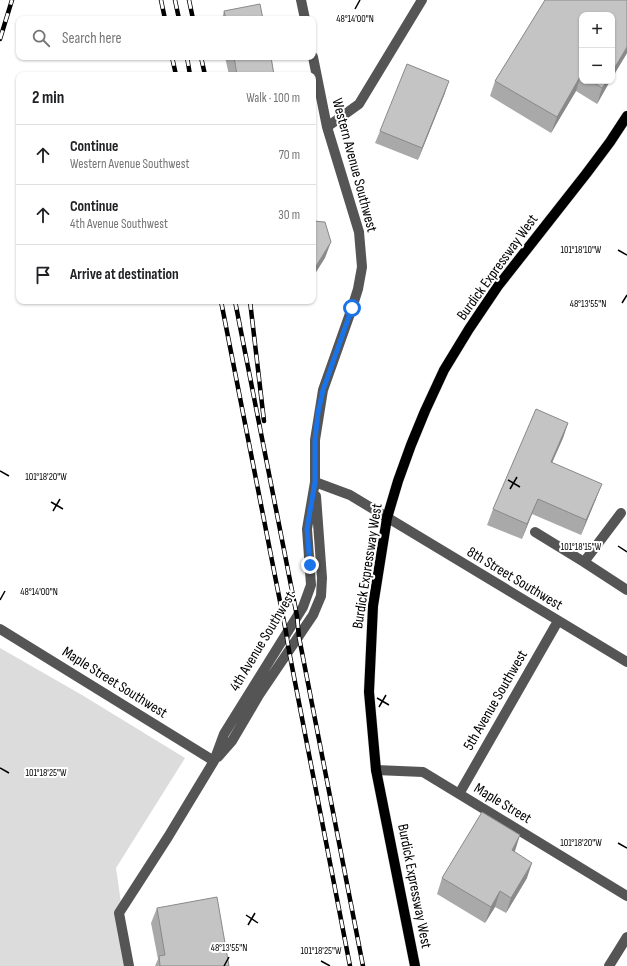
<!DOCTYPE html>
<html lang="en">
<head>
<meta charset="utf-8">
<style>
	:root { --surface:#fff; --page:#f2f2f2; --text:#202124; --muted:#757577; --line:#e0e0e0 }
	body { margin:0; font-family:"Sofia Sans Condensed",sans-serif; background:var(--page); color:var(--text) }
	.controls { position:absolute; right:12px; top:12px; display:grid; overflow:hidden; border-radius:8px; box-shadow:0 1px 3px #0004 }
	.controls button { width:36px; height:36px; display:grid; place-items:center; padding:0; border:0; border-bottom:1px solid var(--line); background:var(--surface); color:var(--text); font:20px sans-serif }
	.stop { position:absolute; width:12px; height:12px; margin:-9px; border:3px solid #1a73e8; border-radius:50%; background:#fff }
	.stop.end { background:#1a73e8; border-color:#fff; box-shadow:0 1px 4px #0008 }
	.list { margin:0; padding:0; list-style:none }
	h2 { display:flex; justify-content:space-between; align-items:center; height:52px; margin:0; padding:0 16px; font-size:17px }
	h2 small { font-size:13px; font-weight:400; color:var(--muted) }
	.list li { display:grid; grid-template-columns:26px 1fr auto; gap:12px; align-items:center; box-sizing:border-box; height:60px; padding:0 16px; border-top:1px solid var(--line) }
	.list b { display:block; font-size:15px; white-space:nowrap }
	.list p { margin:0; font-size:13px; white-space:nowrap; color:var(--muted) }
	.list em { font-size:13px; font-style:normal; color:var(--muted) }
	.icon { flex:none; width:22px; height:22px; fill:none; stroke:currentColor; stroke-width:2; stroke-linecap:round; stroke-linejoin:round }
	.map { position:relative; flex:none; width:627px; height:966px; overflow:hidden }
	.search { position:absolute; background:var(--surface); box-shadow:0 1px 3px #0004; left:16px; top:16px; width:300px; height:44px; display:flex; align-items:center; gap:10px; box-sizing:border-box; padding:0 14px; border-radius:8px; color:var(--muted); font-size:15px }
	.panel { position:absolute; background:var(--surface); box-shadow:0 1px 3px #0004; left:16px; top:72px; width:300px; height:232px; border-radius:8px }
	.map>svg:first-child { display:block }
	.green { fill:#dcdcdc }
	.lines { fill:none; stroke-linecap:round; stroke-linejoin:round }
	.major-casing { stroke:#dbdbdb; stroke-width:11 }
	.minor { stroke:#555; stroke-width:10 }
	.major { stroke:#000; stroke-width:10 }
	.rail-casing { stroke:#000; stroke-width:4.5 }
	.rail { stroke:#fff; stroke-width:3; stroke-dasharray:9; stroke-linecap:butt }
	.wall { fill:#a9a9a9 }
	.shaded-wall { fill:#898989 }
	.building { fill:#c4c4c4; stroke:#898989 }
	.route { stroke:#1a73e8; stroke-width:5 }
	.ticks { fill:none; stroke:#000; stroke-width:1.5 }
	.labels { text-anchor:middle; stroke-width:4; stroke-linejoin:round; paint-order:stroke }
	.street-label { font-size:15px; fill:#000; stroke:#fff }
	.ticks-label { font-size:10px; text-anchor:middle; fill:#000; stroke:#fff; stroke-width:4; stroke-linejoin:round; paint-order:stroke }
</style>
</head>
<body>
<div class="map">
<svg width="627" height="966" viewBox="0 0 627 966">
	<rect width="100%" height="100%" fill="#fff"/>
	<path class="green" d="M0,648L82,695L185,758L116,868L130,966H0Z"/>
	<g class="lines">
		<defs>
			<path id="major" d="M415,966L376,770L369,692L373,606L387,518L398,481L411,445L425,411L444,370L469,329L498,286L586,174L610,142L627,116"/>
		</defs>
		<use href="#major" class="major-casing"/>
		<path class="minor" d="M301,0L305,19
			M313,57L327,127L359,232L362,267L358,289L352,308L323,390L315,440V482L350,495L627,662
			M327,127L359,104L422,0
			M621,513L584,562L627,590
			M535,532L584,562
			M0,629L214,761
			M218,757L232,741L259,695L313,615L321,596L322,578L316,496
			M376,770L423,772L627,896
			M459,794L558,621
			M129,966L119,913L168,837L214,761L224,734L303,607L311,585L307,529L315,482
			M609,966L627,937"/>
		<use href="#major" class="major"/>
		<defs>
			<path id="rail" d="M161,0L165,19
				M175,0L179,19
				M189,0L193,19
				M0,39L12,0
				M172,57L176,75
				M187,57L190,75
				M201,57L205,75
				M221,301L286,632L289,651L350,966
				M235,301L297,616L299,637L363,966
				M250,301L264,421"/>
		</defs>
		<use href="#rail" class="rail-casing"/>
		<use href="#rail" class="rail"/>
	</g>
	<path class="wall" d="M545,0H627V53L612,78V15H582V81H610L597,104L576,91L551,133L490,96L495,81Z
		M224,11L263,19H222Z
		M225,57H271L274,75H229Z
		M445,93L418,160L375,143L380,131Z
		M568,423L563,438L552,463L596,499L581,535L532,514L522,539L487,525L493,509Z
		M514,852L527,878L506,913L495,907L485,923L437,894L442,878Z
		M157,908L229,966H155L158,959L151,923Z"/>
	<path class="shaded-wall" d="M627,47V53L612,78V72Z
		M581,75L576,91L551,133L557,117Z
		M449,81L445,93L418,160L422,148Z
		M607,81H610L597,104L602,88Z
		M331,242L325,258L313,277V271Z
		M568,423L563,438L545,478L551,462Z
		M602,484L596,499L581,535L586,520Z
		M538,499L522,539L527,524Z
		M520,835L515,851L506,865L512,850Z
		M532,863L527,878L506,913L511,898Z
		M500,891L495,907L485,923L491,907Z"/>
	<path class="building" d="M545,0H627V47L612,72V15H582V76L581,75L557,117L495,81Z
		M260,4L263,19H226L224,11Z
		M234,57H271L274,75H237Z
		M407,64L449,81L422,148L380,131Z
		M591,81H607L602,88Z
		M313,221L325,222L331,242L313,271Z
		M536,409L568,423L551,462L602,484L586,520L538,499L527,524L493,509Z
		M482,812L520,835L512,850L532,863L511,898L500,891L491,907L442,878Z
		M217,897L229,966H160L159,956L165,955L157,908Z"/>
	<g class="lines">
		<path class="route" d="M310,565L307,529L315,482V440L318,413L323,390L352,308"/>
	</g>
	<path class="ticks" d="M355,9L360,0M618,250L627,255M622,303L627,295M0,471L9,476M508,480L520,487M510,489L517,477M51,502L63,509M53,511L60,499M618,546L627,552M0,600L5,591M377,698L389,705M379,707L386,695M0,768L9,773M618,843L627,848M246,915L258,923M248,925L255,913M321,961L330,966M224,966L229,957"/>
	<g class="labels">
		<g class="street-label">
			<text transform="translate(355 165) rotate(75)" y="5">Western Avenue Southwest</text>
			<text transform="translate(497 267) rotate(-54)" y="5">Burdick Expressway West</text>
			<text transform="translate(367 566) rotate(-81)" y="5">Burdick Expressway West</text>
			<text transform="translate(515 578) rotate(31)" y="5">8th Street Southwest</text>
			<text transform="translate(262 641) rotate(-59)" y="5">4th Avenue Southwest</text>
			<text transform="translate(115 682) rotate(32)" y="5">Maple Street Southwest</text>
			<text transform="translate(495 700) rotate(-60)" y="5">5th Avenue Southwest</text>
			<text transform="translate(503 803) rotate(31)" y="5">Maple Street</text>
			<text transform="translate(415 886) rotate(79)" y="5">Burdick Expressway West</text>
		</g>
	</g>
	<g class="ticks-label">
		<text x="355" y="22">48°14'00"N</text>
		<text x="581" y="253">101°18'10"W</text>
		<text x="588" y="307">48°13'55"N</text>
		<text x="46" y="480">101°18'20"W</text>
		<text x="581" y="550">101°18'15"W</text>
		<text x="39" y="595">48°14'00"N</text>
		<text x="46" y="776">101°18'25"W</text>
		<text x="581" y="846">101°18'20"W</text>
		<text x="229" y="951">48°13'55"N</text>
		<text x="321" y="954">101°18'25"W</text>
	</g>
</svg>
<div class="controls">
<button>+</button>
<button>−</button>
</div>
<div class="stop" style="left:352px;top:308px"></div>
<div class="stop end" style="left:310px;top:565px"></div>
<div class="search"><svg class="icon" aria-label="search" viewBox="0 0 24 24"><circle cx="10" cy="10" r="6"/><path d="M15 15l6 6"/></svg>Search here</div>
<section class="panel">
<h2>2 min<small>Walk · 100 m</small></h2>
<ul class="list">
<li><svg class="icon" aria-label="ahead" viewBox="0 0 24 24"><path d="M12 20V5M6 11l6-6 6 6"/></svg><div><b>Continue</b><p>Western Avenue Southwest</p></div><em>70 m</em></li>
<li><svg class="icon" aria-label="ahead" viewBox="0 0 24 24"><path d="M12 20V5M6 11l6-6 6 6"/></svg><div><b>Continue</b><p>4th Avenue Southwest</p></div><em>30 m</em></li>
<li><svg class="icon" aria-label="arrive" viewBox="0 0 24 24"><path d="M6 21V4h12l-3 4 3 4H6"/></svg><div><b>Arrive at destination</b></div></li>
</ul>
</section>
</div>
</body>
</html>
